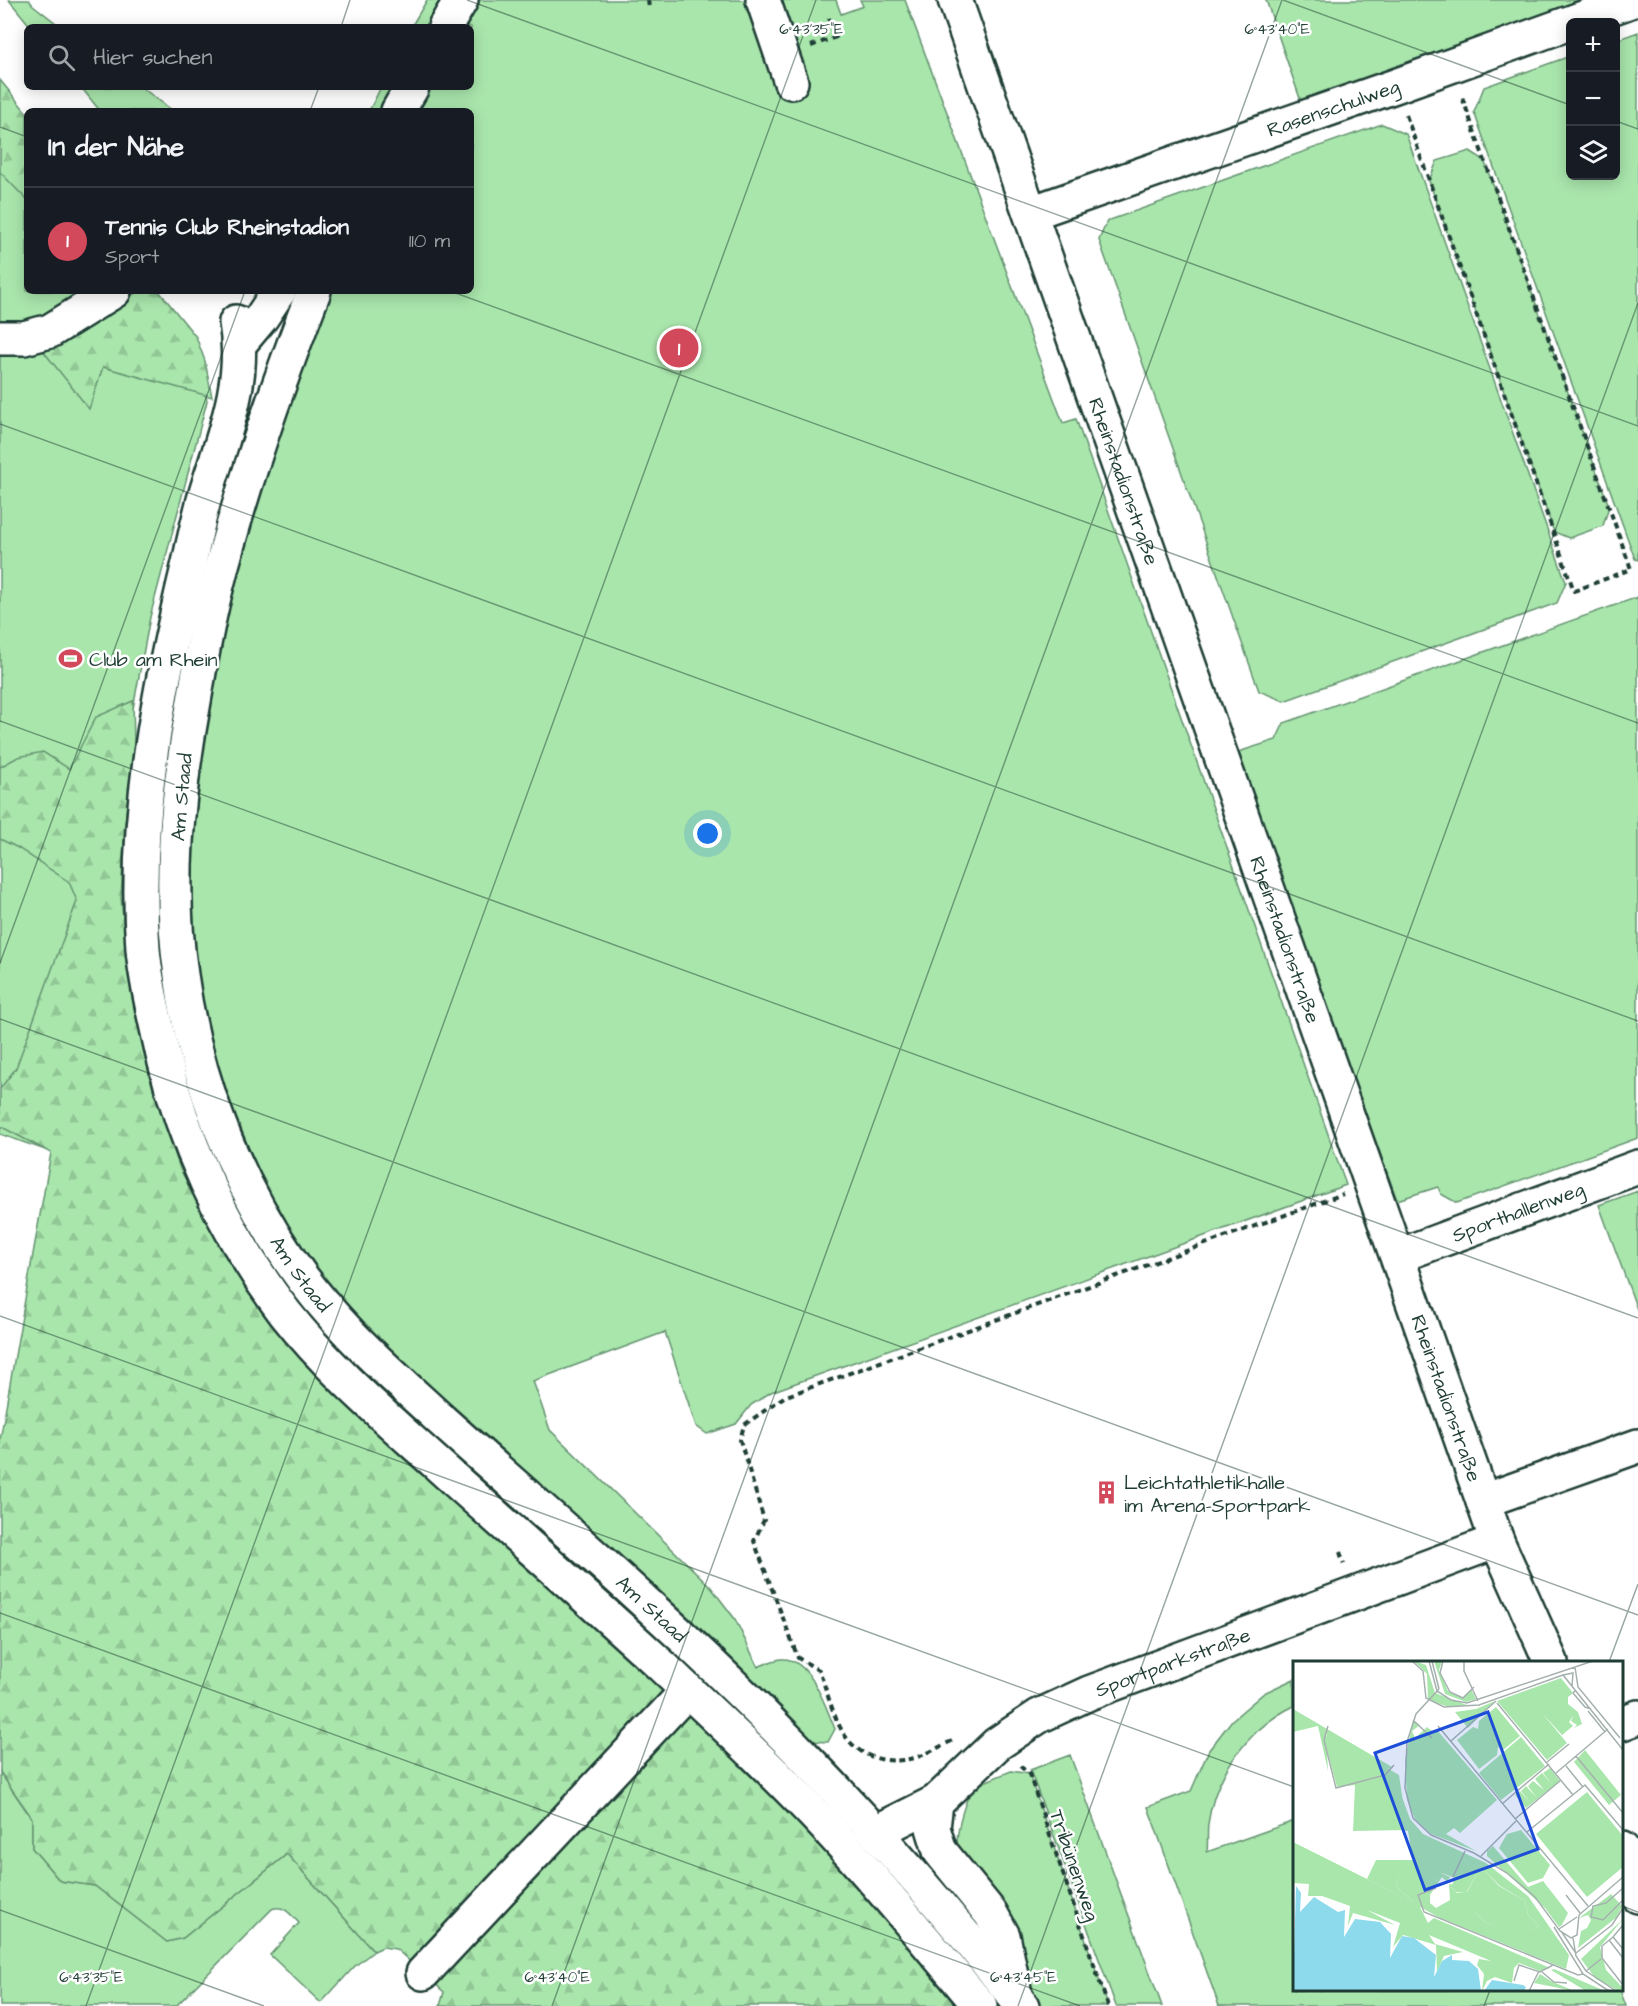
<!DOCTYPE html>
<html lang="de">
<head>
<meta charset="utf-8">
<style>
	:root { --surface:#171b24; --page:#242831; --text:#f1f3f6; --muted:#9ea1a6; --line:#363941; --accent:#d1495b }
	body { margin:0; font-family:"Architects Daughter",sans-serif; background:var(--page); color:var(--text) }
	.controls { position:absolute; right:18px; top:18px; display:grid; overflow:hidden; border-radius:9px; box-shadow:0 3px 15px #0003 }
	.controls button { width:54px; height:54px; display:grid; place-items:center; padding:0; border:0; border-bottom:2px solid var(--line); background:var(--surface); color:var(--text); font:30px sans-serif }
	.you { position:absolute; left:708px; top:834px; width:21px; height:21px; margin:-15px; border:4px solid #fff; border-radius:50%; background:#1a73e8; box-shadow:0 0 0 9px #1a73e833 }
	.badge { display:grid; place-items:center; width:39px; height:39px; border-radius:50%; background:var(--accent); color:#fff; font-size:20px; font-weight:700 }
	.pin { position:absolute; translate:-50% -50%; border:3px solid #fff; box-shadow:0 2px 6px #0006 }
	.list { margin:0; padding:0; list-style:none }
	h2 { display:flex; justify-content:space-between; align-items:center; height:78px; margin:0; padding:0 24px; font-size:26px }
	h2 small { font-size:20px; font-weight:400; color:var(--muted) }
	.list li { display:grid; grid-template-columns:39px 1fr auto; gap:18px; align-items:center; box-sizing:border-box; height:108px; padding:0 24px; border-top:2px solid var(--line) }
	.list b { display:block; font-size:22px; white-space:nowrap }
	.list p { margin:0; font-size:20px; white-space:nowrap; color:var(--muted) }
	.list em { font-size:20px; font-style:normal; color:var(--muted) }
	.icon { flex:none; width:33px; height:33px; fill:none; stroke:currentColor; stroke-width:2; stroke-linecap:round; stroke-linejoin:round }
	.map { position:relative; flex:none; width:1638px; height:2006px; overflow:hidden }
	.search { position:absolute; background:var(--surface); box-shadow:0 3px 15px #0003; left:24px; top:24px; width:450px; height:66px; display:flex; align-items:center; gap:15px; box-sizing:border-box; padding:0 21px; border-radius:9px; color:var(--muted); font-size:22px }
	.panel { position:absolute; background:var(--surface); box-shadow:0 3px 15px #0003; left:24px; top:108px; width:450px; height:186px; border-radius:9px }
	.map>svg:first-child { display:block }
	.grass { fill:#a9e6ac; stroke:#649270; stroke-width:1.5 }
	.forest { fill:url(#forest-firs); stroke:#649270; stroke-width:1.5 }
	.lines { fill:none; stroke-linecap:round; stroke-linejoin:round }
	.minor-casing { stroke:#1f3d34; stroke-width:38 }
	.path { stroke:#1f3d34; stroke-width:4; stroke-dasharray:6 4.5; stroke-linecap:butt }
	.minor { stroke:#fff; stroke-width:33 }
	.ticks { fill:none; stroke:#1f3d34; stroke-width:1.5; stroke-opacity:0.45 }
	.labels { text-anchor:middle; stroke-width:5; stroke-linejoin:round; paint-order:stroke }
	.street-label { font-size:20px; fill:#1f3d34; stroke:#fff }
	.poi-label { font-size:20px; fill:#1f3d34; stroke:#fff; text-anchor:start }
	.inset-road { fill:none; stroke:#a5b1ae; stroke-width:1.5 }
	.view { fill:#1d4ed8; fill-opacity:0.15; stroke:#1d4ed8; stroke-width:3 }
	.inset-edge { fill:none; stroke:#1f3d34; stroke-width:3 }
	.ticks-label { font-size:15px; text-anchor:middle; fill:#1f3d34; stroke:#fff; stroke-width:5; stroke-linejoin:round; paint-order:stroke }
</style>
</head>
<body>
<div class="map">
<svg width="1638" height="2006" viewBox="0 0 1638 2006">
	<defs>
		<pattern id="forest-firs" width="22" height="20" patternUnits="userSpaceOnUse" patternTransform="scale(1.5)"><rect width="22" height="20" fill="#a9e6ac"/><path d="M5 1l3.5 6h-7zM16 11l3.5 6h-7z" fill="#91c695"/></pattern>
	</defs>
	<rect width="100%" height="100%" fill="#fff"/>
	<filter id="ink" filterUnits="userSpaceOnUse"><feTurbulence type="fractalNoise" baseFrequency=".0167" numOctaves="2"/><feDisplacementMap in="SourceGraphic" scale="12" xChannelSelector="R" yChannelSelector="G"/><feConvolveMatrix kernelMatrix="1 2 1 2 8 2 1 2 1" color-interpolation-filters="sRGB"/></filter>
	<g filter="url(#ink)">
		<path class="grass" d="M9,0H29L33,5L61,27H31Z
			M427,0H441L426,27H411Z
			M479,0H836L841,14L863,6L860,0H905L1063,423L1076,419L1346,1185L771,1392L751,1405L736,1424L707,1434L696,1426L665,1332L533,1381L550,1430L710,1586L735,1619L758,1667C765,1664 773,1660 781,1659C810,1656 826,1708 835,1729L828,1742L810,1741L568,1514L343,1308L256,1188L202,1036L186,895L193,760L248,512L327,291H471V111H416L429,87H471V27H462Z
			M1266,0H1620L1305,113Z
			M1638,32V560L1635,559L1474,112L1484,87L1570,56V176H1616V40Z
			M81,87H141L173,111H100Z
			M381,87H396L384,111H369Z
			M0,104L27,137V291H152L202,372L207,401L150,617L51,1152L0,1134Z
			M1382,124L1406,134L1566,582L1557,603L1284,701L1259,691L1099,240L1107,221Z
			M1470,151L1484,160L1609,506L1603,526L1569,538L1554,532L1429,181L1437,161Z
			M1638,597V1138L1457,1203L1441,1194L1438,1187L1397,1200L1235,753L1276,740L1284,723Z
			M1638,1191V1312L1599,1205Z
			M1294,1679V1706C1249,1728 1215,1773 1208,1824C1207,1833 1208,1843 1207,1852L1294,1821V1990H1620L1626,2006H1219L1148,1807L1191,1791L1209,1750L1232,1720L1264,1693Z
			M1070,1755L1162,2006H1116L1030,1770Z
			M1011,1771L1029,1774L1108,2006H1032L957,1858C955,1832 962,1810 972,1787Z
			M0,1772L32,1819V1848L60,1881L95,1886L167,1942L183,1938L287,1854L374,1951L355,1966L321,2003L270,1955L299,1923C291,1915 284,1904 272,1909L176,2006H0Z"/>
		<path class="forest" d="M0,80L27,113V200L0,172Z
			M139,291H159L196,337L205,361L212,397L103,367L89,409L37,343L68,331Z
			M133,701L134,745L125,823L121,898L130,985L137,1021L153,1088L180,1169L239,1276L269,1318L433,1483L672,1698L741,1763L834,1861L905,1941L957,2006H440L444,1992L396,1949L383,1947L374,1951L287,1854L183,1938L167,1942L95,1886L60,1881L32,1848V1818L0,1772V1440L51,1153L0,1126V1089L16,1068L77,901L69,882L18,848L0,839V767L18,757L43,752L69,769L96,717Z"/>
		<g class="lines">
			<defs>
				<g id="minor">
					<path d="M763,0L791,82"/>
					<path id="s1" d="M955,0L1497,1541L1551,1662"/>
					<path d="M445,27L461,0"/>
					<path d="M398,111L412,87"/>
					<path id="s2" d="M1031,213L1395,86L1633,0"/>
					<path id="s3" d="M314,291C277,387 242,485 217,585C206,625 200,667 193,707C177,795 168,886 181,975C195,1077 233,1177 291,1262C332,1323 387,1370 440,1419C509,1481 580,1542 648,1605C784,1729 909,1862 1022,2006"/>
					<path d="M236,322C247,384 221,441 204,500C199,519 194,539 190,559C159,686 133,818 143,949C145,973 150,996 155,1019C176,1125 219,1226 285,1313C329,1369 383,1415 436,1463C511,1531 587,1597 662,1666C718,1719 775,1772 828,1829C881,1886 930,1946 980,2006"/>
					<path d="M0,338H24L50,331L114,291"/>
					<path d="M240,343L261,318L279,291"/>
					<path id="s4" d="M1398,1256L1638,1167"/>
					<path d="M1483,1501L1638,1446"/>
					<path d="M1622,1723L1638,1717"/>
					<path d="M936,1802L933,1828L940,1851L991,1914L1003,1936L1015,1994"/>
					<path id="s5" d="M876,1832L936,1802L997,1744L1039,1716L1089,1693L1497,1541"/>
					<path d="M1622,1849L1638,1896"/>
					<path d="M423,1973L688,1690"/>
				</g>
			</defs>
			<use href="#minor" class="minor-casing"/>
			<path class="path" d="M648,0L649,8
				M811,46L836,37L829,18
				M1406,115L1574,591L1631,569L1461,94
				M1340,1552L1344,1564
				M952,1741C942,1745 933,1751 923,1755C891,1767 856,1760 840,1727C831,1709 826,1688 819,1670L798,1658L754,1541L764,1520L740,1440L744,1425L784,1397L1343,1194
				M1020,1766L1029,1774L1108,2006"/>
			<use href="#minor" class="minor"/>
		</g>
	</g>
	<path class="ticks" d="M467,0L1638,426M1283,0L1570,105M341,27L350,0M310,111L319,87M1616,121L1638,129M0,127L27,137M450,291L1638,723M0,424L1638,1021M0,721L1638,1318M0,963L245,291M0,1019L1638,1615M0,1316L1294,1787M0,1613L1080,2006M1609,1662L1638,1584M1622,1906L1638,1912M0,1910L264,2006M86,2006L816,0M552,2006L1282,0M1018,2006L1638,303M1484,2006L1490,1990"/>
	<defs>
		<symbol id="stadium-bare" viewBox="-9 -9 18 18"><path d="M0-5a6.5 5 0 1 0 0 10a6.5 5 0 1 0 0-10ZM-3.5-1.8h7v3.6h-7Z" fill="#d1495b" stroke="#fff" stroke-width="2.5" paint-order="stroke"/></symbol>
		<symbol id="building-bare" viewBox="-9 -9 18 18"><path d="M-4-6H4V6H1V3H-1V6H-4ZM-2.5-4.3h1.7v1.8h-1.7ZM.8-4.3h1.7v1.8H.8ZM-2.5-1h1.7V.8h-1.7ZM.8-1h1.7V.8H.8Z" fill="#d1495b" stroke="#fff" stroke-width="2.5" paint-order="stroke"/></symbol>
	</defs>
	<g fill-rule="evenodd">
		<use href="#stadium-bare" x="54" y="642" width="33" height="33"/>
		<use href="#building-bare" x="1090" y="1476" width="33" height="33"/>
	</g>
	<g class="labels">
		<g class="street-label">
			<text dy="7" stroke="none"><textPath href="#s2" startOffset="320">Rasenschulweg</textPath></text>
			<text dy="7" stroke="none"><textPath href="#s1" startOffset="510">Rheinstadionstraße</textPath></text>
			<text transform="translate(181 797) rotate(-85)" y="7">Am Staad</text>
			<text dy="7" stroke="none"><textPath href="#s1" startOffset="996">Rheinstadionstraße</textPath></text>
			<text dy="7" stroke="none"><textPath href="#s4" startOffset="128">Sporthallenweg</textPath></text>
			<text dy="7" stroke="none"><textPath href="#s3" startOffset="1029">Am Staad</textPath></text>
			<text dy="7" stroke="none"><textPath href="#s1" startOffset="1482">Rheinstadionstraße</textPath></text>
			<text dy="7" stroke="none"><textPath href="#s3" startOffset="1515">Am Staad</textPath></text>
			<text dy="7" stroke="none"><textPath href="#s5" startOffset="346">Sportparkstraße</textPath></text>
			<text transform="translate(1075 1865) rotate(71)" y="7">Tribünenweg</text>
		</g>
		<g class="poi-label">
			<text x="89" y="666">Club am Rhein</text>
			<text x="1124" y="1489">Leichtathletikhalle<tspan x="1124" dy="23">im Arena-Sportpark</tspan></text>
		</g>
	</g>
	<g transform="translate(1293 1661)">
		<rect width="330" height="330" fill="#fff"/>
		<path d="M121,0L133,4L142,32L174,44L156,46L135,39L134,13ZM141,0H149L146,9L155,30L169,37L178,28L183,38L173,41L152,33ZM268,17L280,32L275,36V43L285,51L289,63L281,67L284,64L278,60L280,55L276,61L280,65L269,74L249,52L274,82L254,99L204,40ZM202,40L175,67L162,51L183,48ZM203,46L227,75L210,89L205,86L204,94L186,108L164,79L180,66L185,68L186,60ZM120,60L127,64L119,70L122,77L134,66L140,71L144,69L204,139L167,172L161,167L153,173L183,190L138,173L122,158L114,139L112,99ZM34,72L106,114L114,169L60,170L62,124L44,126L32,82ZM228,76L252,105L208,139L186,112ZM292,89L328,134L316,144L281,101ZM257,107L267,120L233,147L222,134L227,130L237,141L228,130L233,125L243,136L235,125L240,120L251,129L242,118L249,112L259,123L250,112ZM294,131L330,175V206L294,236L243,173ZM228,169L257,204L250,217L235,222L206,187L214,173ZM0,181L120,241L103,225L106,213L112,211L108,209V199H113L136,219L143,220L148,212L157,216L154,221L149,216L137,234V242L143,247L157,239L156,223L162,224L158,226L164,232L174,231L185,211L192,210L206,225L232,240L235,254L246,265L226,277L192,261L183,252L147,257L127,246L135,262L141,257L257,307L247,310L226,302L221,307L219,322L202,316L194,320L189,330L191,313L184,304L186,298L198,300L136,274L142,283L170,291L151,295L144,311L143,284L110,274L100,286L107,262L74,249L102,264L60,252L55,265L57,245L29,235H15L16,223L0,222ZM200,185L235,226L250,220L275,252L269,264L266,266L252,247L194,195V190ZM318,233L329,245L324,256L285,287L288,270L294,267L298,259L295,254L286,257ZM330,258L307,286L313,309L330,327L326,330L303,318L288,298ZM261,308L312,330H293L258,309Z" fill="#a9e6ac"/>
		<path d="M0,48L99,106L96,108L75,98L65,109L64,93L33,72L35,110L25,65L0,71ZM109,136L117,158L130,173L193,202L235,235L276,294L273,308L147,257V252H183L192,261L226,276L246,265L235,254L232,240L207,225L192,210L185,211L173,232L163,231L158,226L162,217L149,212L142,221L130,218L113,199H120L115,170L109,169L110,152L99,149ZM83,199H108L111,204L108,208L113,211L106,214L103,225L121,242L74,218ZM247,313L258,320L281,330L241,322Z" fill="#a9e6ac"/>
		<path d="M3,225L8,232L7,251L21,236L45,251L52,249L51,276L62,258L87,261L98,273L97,297L109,275L121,277L143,294L141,316L149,300L159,294V299L176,300L185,308L188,330H0ZM199,319L230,324L233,326L231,330H191Z" fill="#8ddaec"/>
		<path class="inset-road" d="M119,0L130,10L133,37L151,46L186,44L270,14L330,89M136,0L144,30L158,39L174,42L300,0M139,0L146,28M150,0L147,12L157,31L170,37L181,26M171,0V10L185,40M282,6L285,26L327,77M270,14L280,12L279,25M146,28L123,53L114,81L112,127L120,157L138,174L181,192L214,212L242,236L267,270L278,277L284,274L286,254M283,29L280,32L292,46L298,48M204,42L280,134M295,50L312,71M120,59L139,77M35,65L31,79L43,127L92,114L101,104M145,65L295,245M158,80L203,40M283,95L330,152M254,101L276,83M273,105L290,126M263,112L315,68M209,143L256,103M222,158L268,119M234,171L292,124L330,169M188,195L223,160M160,216L172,190M143,227L125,234L131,251L285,314L290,313M330,227L313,242L300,245L298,256L310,259L330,239M273,234L287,252M286,254L330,216M330,264L320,276L330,288M261,266L290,313L316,330M266,268L284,256M268,270L282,291M320,276L309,285V297L330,324M280,277L283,295L293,310L323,330M316,279L330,297M283,292L319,264L330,247M293,310L308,298M249,311L261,321L274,322M221,320L226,304L247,311L260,304M236,330L246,310"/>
		<path class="view" d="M195,51L245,188L132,229L82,92Z"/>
		<rect width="330" height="330" class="inset-edge"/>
	</g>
	<g class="ticks-label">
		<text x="811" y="34">6°43'35"E</text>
		<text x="1277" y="34">6°43'40"E</text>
		<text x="91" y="1982">6°43'35"E</text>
		<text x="557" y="1982">6°43'40"E</text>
		<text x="1023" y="1982">6°43'45"E</text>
	</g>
</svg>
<div class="controls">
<button>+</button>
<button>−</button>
<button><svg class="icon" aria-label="layers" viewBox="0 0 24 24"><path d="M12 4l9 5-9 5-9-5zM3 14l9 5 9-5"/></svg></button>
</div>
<div class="you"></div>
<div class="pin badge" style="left:679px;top:348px">1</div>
<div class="search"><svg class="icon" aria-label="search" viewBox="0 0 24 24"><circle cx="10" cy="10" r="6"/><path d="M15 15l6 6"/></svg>Hier suchen</div>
<section class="panel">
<h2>In der Nähe<small></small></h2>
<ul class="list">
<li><span class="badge">1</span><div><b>Tennis Club Rheinstadion</b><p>Sport</p></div><em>110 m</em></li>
</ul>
</section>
</div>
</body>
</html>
